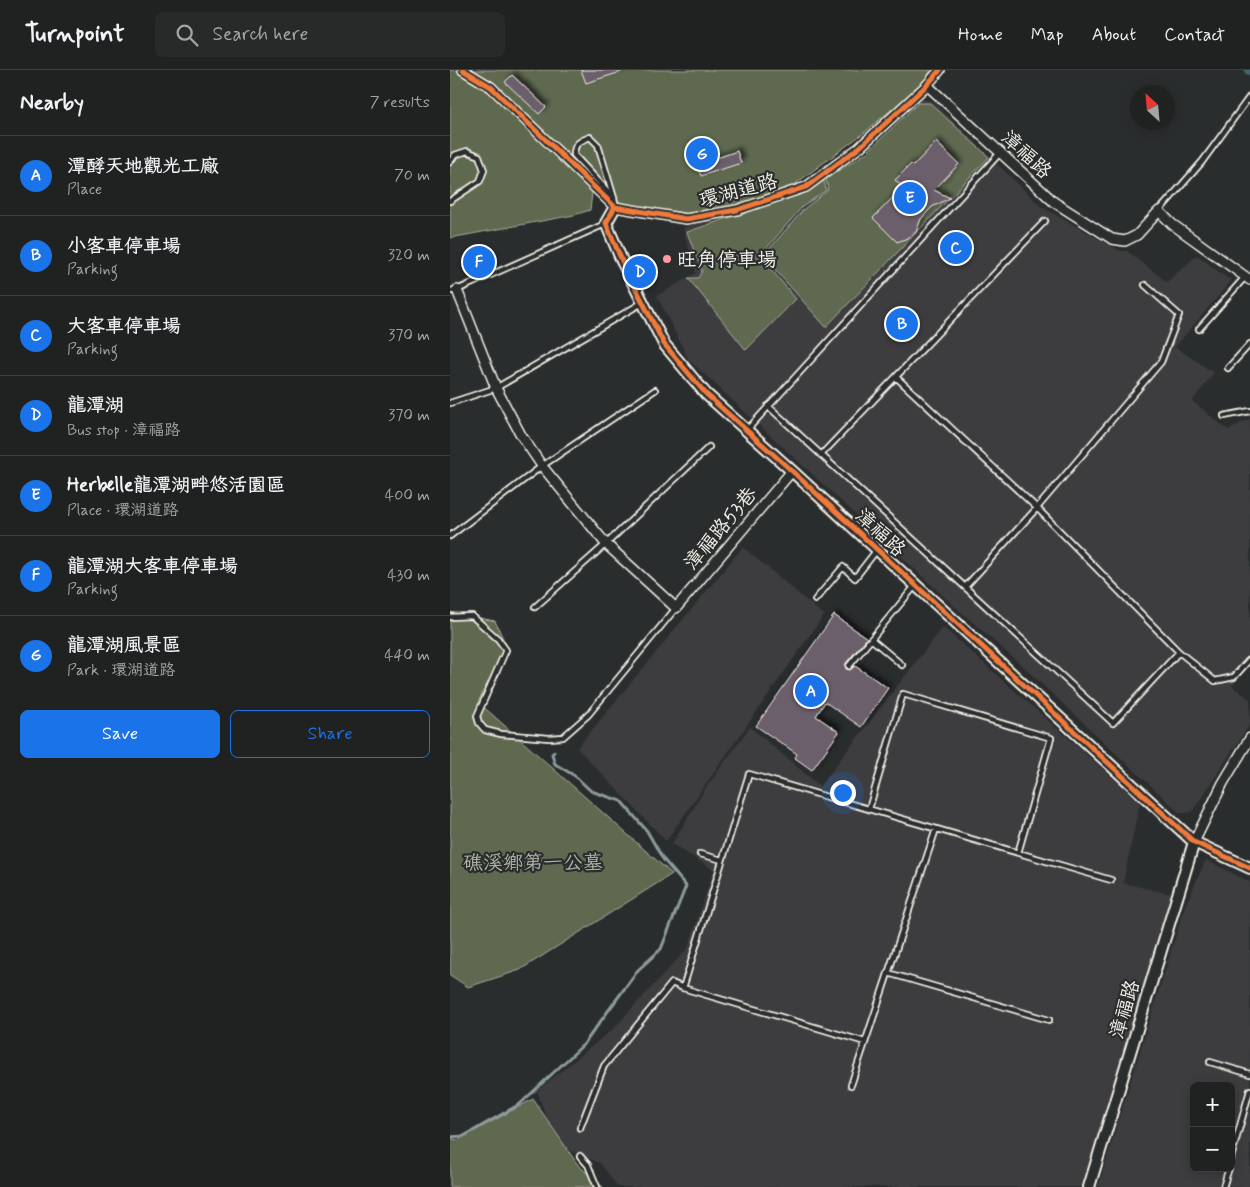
<!DOCTYPE html>
<html lang="en">
<head>
<meta charset="utf-8">
<style>
	:root { --surface:#202222; --page:#282a2a; --text:#f1f3f6; --muted:#a2a4a5; --line:#3d3f40; --accent:#1a73e8 }
	body { margin:0; font-family:Mynerve,"LXGW WenKai TC",sans-serif; background:var(--page); color:var(--text) }
	.controls { position:absolute; right:15px; bottom:15px; display:grid; overflow:hidden; border-radius:8px; box-shadow:0 2px 12px #0003 }
	.controls button { width:45px; height:45px; display:grid; place-items:center; padding:0; border:0; border-bottom:1px solid var(--line); background:var(--surface); color:var(--text); font:25px sans-serif }
	.compass { position:absolute; left:680px; top:15px; width:45px; height:45px; border-radius:50%; background:var(--surface); box-shadow:0 2px 12px #0003; rotate:334deg }
	.you { position:absolute; left:392px; top:722px; width:18px; height:18px; margin:-12px; border:4px solid #fff; border-radius:50%; background:#1a73e8; box-shadow:0 0 0 8px #1a73e833 }
	.badge { display:grid; place-items:center; width:32px; height:32px; border-radius:50%; background:var(--accent); color:#fff; font-size:16px; font-weight:700 }
	.pin { position:absolute; translate:-50% -50%; border:2px solid #fff; box-shadow:0 1px 5px #0006 }
	.list { margin:0; padding:0; list-style:none }
	h2 { display:flex; justify-content:space-between; align-items:center; height:65px; margin:0; padding:0 20px; font-size:21px }
	h2 small { font-size:16px; font-weight:400; color:var(--muted) }
	.list li { display:grid; grid-template-columns:32px 1fr auto; gap:15px; align-items:center; box-sizing:border-box; height:80px; padding:0 20px; border-top:1px solid var(--line) }
	.list b { display:block; font-size:19px; white-space:nowrap }
	.list p { margin:0; font-size:16px; white-space:nowrap; color:var(--muted) }
	.list em { font-size:16px; font-style:normal; color:var(--muted) }
	.actions { display:flex; gap:10px; padding:15px 20px }
	.actions a { flex:1; padding:11px 0; border:1px solid var(--accent); border-radius:8px; text-align:center; font-size:18px; color:var(--accent) }
	.actions .main { background:var(--accent); color:#fff }
	.icon { flex:none; width:28px; height:28px; fill:none; stroke:currentColor; stroke-width:2; stroke-linecap:round; stroke-linejoin:round }
	.map { position:relative; flex:none; width:800px; height:1117px; overflow:hidden }
	header { display:flex; align-items:center; gap:30px; box-sizing:border-box; height:70px; padding:0 25px; background:var(--surface); border-bottom:1px solid var(--line) }
	header strong { font-size:24px }
	nav { display:flex; gap:28px; margin-inline-start:auto; font-size:18px }
	.search { width:350px; height:45px; background:var(--page); display:flex; align-items:center; gap:12px; box-sizing:border-box; padding:0 18px; border-radius:8px; color:var(--muted); font-size:19px }
	main { display:flex }
	aside { flex:1; background:var(--surface) }
	.map>svg:first-child { display:block }
	.built { fill:#3e3c41; fill-rule:evenodd }
	.green { fill:#5e6950; stroke:#a9ad9c }
	.lines { fill:none; stroke-linecap:round; stroke-linejoin:round }
	.stream { stroke:#8c9b9d; stroke-width:3 }
	.canal { stroke:#47626b; stroke-width:10 }
	.building { fill:#6c5e6c; stroke:#f4f1e8; filter:url(#shadow) }
	.service-casing { stroke:#f4f1e8; stroke-width:8 }
	.minor-casing { stroke:#f4f1e8; stroke-width:12 }
	.tertiary-casing { stroke:#f4f1e8; stroke-width:14 }
	.service { stroke:#2a2d2e; stroke-width:4.5 }
	.minor { stroke:#2a2d2e; stroke-width:9 }
	.tertiary { stroke:#2a2d2e; stroke-width:10 }
	.cycleway-casing { stroke:#2a2d2e; stroke-width:8 }
	.cycleway { stroke:#f17a3a; stroke-width:5 }
	.poi-dot { fill:#ff9aa2; stroke:#2a2d2e; stroke-width:2 }
	.labels { text-anchor:middle; stroke-width:4.5; stroke-linejoin:round; paint-order:stroke }
	.street-label { font-size:20px; fill:#f4f1e8; stroke:#2a2d2e }
	.poi-label { font-size:20px; fill:#f4f1e8; stroke:#2a2d2e; text-anchor:start }
	.park-label { font-size:20px; fill:#b0b4a4; stroke:#2a2d2e }
</style>
</head>
<body>
<header>
<strong>Turnpoint</strong>
<div class="search"><svg class="icon" aria-label="search" viewBox="0 0 24 24"><circle cx="10" cy="10" r="6"/><path d="M15 15l6 6"/></svg>Search here</div>
<nav><a>Home</a><a>Map</a><a>About</a><a>Contact</a></nav>
</header>
<main>
<aside>
<h2>Nearby<small>7 results</small></h2>
<ul class="list">
<li><span class="badge">A</span><div><b>潭酵天地觀光工廠</b><p>Place</p></div><em>70 m</em></li>
<li><span class="badge">B</span><div><b>小客車停車場</b><p>Parking</p></div><em>320 m</em></li>
<li><span class="badge">C</span><div><b>大客車停車場</b><p>Parking</p></div><em>370 m</em></li>
<li><span class="badge">D</span><div><b>龍潭湖</b><p>Bus stop · 漳福路</p></div><em>370 m</em></li>
<li><span class="badge">E</span><div><b>Herbelle龍潭湖畔悠活園區</b><p>Place · 環湖道路</p></div><em>400 m</em></li>
<li><span class="badge">F</span><div><b>龍潭湖大客車停車場</b><p>Parking</p></div><em>430 m</em></li>
<li><span class="badge">G</span><div><b>龍潭湖風景區</b><p>Park · 環湖道路</p></div><em>440 m</em></li>
</ul>
<div class="actions"><a class="main">Save</a><a>Share</a></div>
</aside>
<div class="map">
<svg width="800" height="1117" viewBox="0 0 800 1117">
	<defs>
		<filter id="shadow"><feDropShadow dx="3.5" dy="-3.5" stdDeviation="2.5" flood-color="#0009"/></filter>
	</defs>
	<rect width="100%" height="100%" fill="#2a2d2e"/>
	<filter id="ink" filterUnits="userSpaceOnUse"><feTurbulence type="fractalNoise" baseFrequency=".02" numOctaves="2"/><feDisplacementMap in="SourceGraphic" scale="10" xChannelSelector="R" yChannelSelector="G"/><feConvolveMatrix kernelMatrix="1 2 1 2 8 2 1 2 1" color-interpolation-filters="sRGB"/></filter>
	<g filter="url(#ink)">
		<path class="built" d="M470,29L482,31L592,137L670,181H677L717,212L747,185L781,211L725,277L764,303L742,331L778,360L800,349V595L782,616L800,629V654L742,742L730,743L578,601L502,534L239,290L207,226L246,203L233,158L375,108L424,80Z
			M293,477L374,545L216,771L127,678Z
			M493,557L690,732L673,813L721,824L635,1117H168L150,1093L111,1077L100,1057L87,1021L164,958L238,878L264,800L222,774L255,719L300,657L370,716Z
			M756,790L800,812V1117H648L735,836ZM744,1016H781V1098H744Z"/>
		<path class="green" d="M0,0H481L474,12L415,62L340,118L287,136L234,145L165,133L109,75L143,115L140,140L124,145L0,168Z
			M468,33H480L539,87L376,257L313,186L354,139L378,120L376,109L416,83Z
			M374,111L376,120L352,137L310,186L346,229L296,280L238,208H248L252,201L237,162L355,122Z
			M0,542L45,551L57,577L28,632L222,804L70,900L18,917L0,905Z
			M83,1029L128,1095L153,1117H0V1068L8,1070Z"/>
		<g class="lines">
			<path class="stream" d="M0,1067L14,1066L70,1034L134,974L188,900L211,879L236,816L213,789L197,761L171,731L141,721L125,706L105,694L102,684L104,682"/>
			<path class="canal" d="M799,0H800"/>
		</g>
		<path class="building" d="M131,0H171V2L136,13Z
			M62,5L96,37L89,44L55,12Z
			M486,72L509,94L484,120L500,128L482,137L471,149L466,162L458,168L447,172L423,148L453,117L445,110L461,94L463,96Z
			M287,81L291,93L251,106L247,95Z
			M384,545L417,568L396,593V599L400,600L405,596L438,618L411,657L375,632L366,646L389,662L362,700L345,688L347,684L306,656Z"/>
		<g class="lines">
			<defs>
				<path id="service" d="M0,92L5,85L17,81L29,86L34,100L30,111L0,131
					M164,128L124,85C124,73 130,71 140,67L148,75L164,128L165,135
					M709,141L752,92L800,26
					M0,221L7,220L155,154
					M749,259L795,207
					M778,298L800,274
					M446,307L587,438L729,582L765,611L784,607L800,589
					M0,333L46,318L192,233
					M318,336L663,653L729,582
					M774,346L800,341
					M297,360L550,83
					M371,385L595,151
					M0,466L92,396L205,320
					M515,517L587,438L711,292L729,245L695,215
					M365,530L393,497L405,508L426,481
					M85,537L156,474L259,377
					M0,547L22,546L48,569L56,580L27,646L29,653L35,660L51,664L99,668L113,667L138,645L226,538
					M421,569L452,595
					M399,596L465,516
					M419,739L453,624L601,668L568,783
					M250,784L272,790
					M438,903L599,950
					M415,972L233,918L299,704L661,810
					M760,992L800,1004
					M401,1015L486,759
					M130,1058L154,996L222,913L233,918
					M130,1086L138,1095L147,1117
					M781,1088L800,1020
					M773,1117L779,1098"/>
				<path id="minor" d="M13,0L41,17L165,137L236,149L287,140L356,117L410,77L477,15L490,0
					M477,15L604,132L662,169L675,171L687,165L709,141L722,154L800,210
					M7,220L46,318L71,365L92,396L156,474L226,538L342,401
					M744,772L773,713L800,668"/>
				<path id="tertiary" d="M165,137L156,153L172,191L214,274L256,324L342,401L744,772L800,798
					M639,1117L744,772"/>
			</defs>
			<use href="#service" class="service-casing"/>
			<use href="#minor" class="minor-casing"/>
			<use href="#tertiary" class="tertiary-casing"/>
			<use href="#service" class="service"/>
			<use href="#minor" class="minor"/>
			<use href="#tertiary" class="tertiary"/>
			<defs>
				<path id="cycleway" d="M13,0L41,17L165,137L236,149L287,140L356,117L410,77L477,15L490,0
					M165,137L156,153L172,191L214,274L256,324L342,401L744,772L800,798"/>
			</defs>
			<use href="#cycleway" class="cycleway-casing"/>
			<use href="#cycleway" class="cycleway"/>
		</g>
	</g>
	<circle class="poi-dot" cx="217" cy="189" r="5"/>
	<g class="labels">
		<g class="street-label">
			<text transform="translate(577 84) rotate(43)" y="7">漳福路</text>
			<text transform="translate(288 120) rotate(-15)" y="7">環湖道路</text>
			<text transform="translate(270 458) rotate(-50)" y="7">漳福路53巷</text>
			<text transform="translate(431 462) rotate(43)" y="7">漳福路</text>
			<text transform="translate(674 939) rotate(-73)" y="7">漳福路</text>
		</g>
		<g class="poi-label">
			<text x="227" y="196">旺角停車場</text>
		</g>
		<g class="park-label">
			<text x="83" y="799">礁溪鄉第一公墓</text>
		</g>
	</g>
</svg>
<div class="controls">
<button>+</button>
<button>−</button>
</div>
<svg class="compass" viewBox="-18 -18 36 36"><path d="M0-13l5 13h-10z" fill="#e53935"/><path d="M0 13l5-13h-10z" fill="#a2a4a5"/></svg>
<div class="you"></div>
<div class="pin badge" style="left:361px;top:621px">A</div>
<div class="pin badge" style="left:452px;top:254px">B</div>
<div class="pin badge" style="left:506px;top:178px">C</div>
<div class="pin badge" style="left:190px;top:202px">D</div>
<div class="pin badge" style="left:460px;top:128px">E</div>
<div class="pin badge" style="left:29px;top:192px">F</div>
<div class="pin badge" style="left:252px;top:84px">G</div>
</div>
</main>
</body>
</html>
